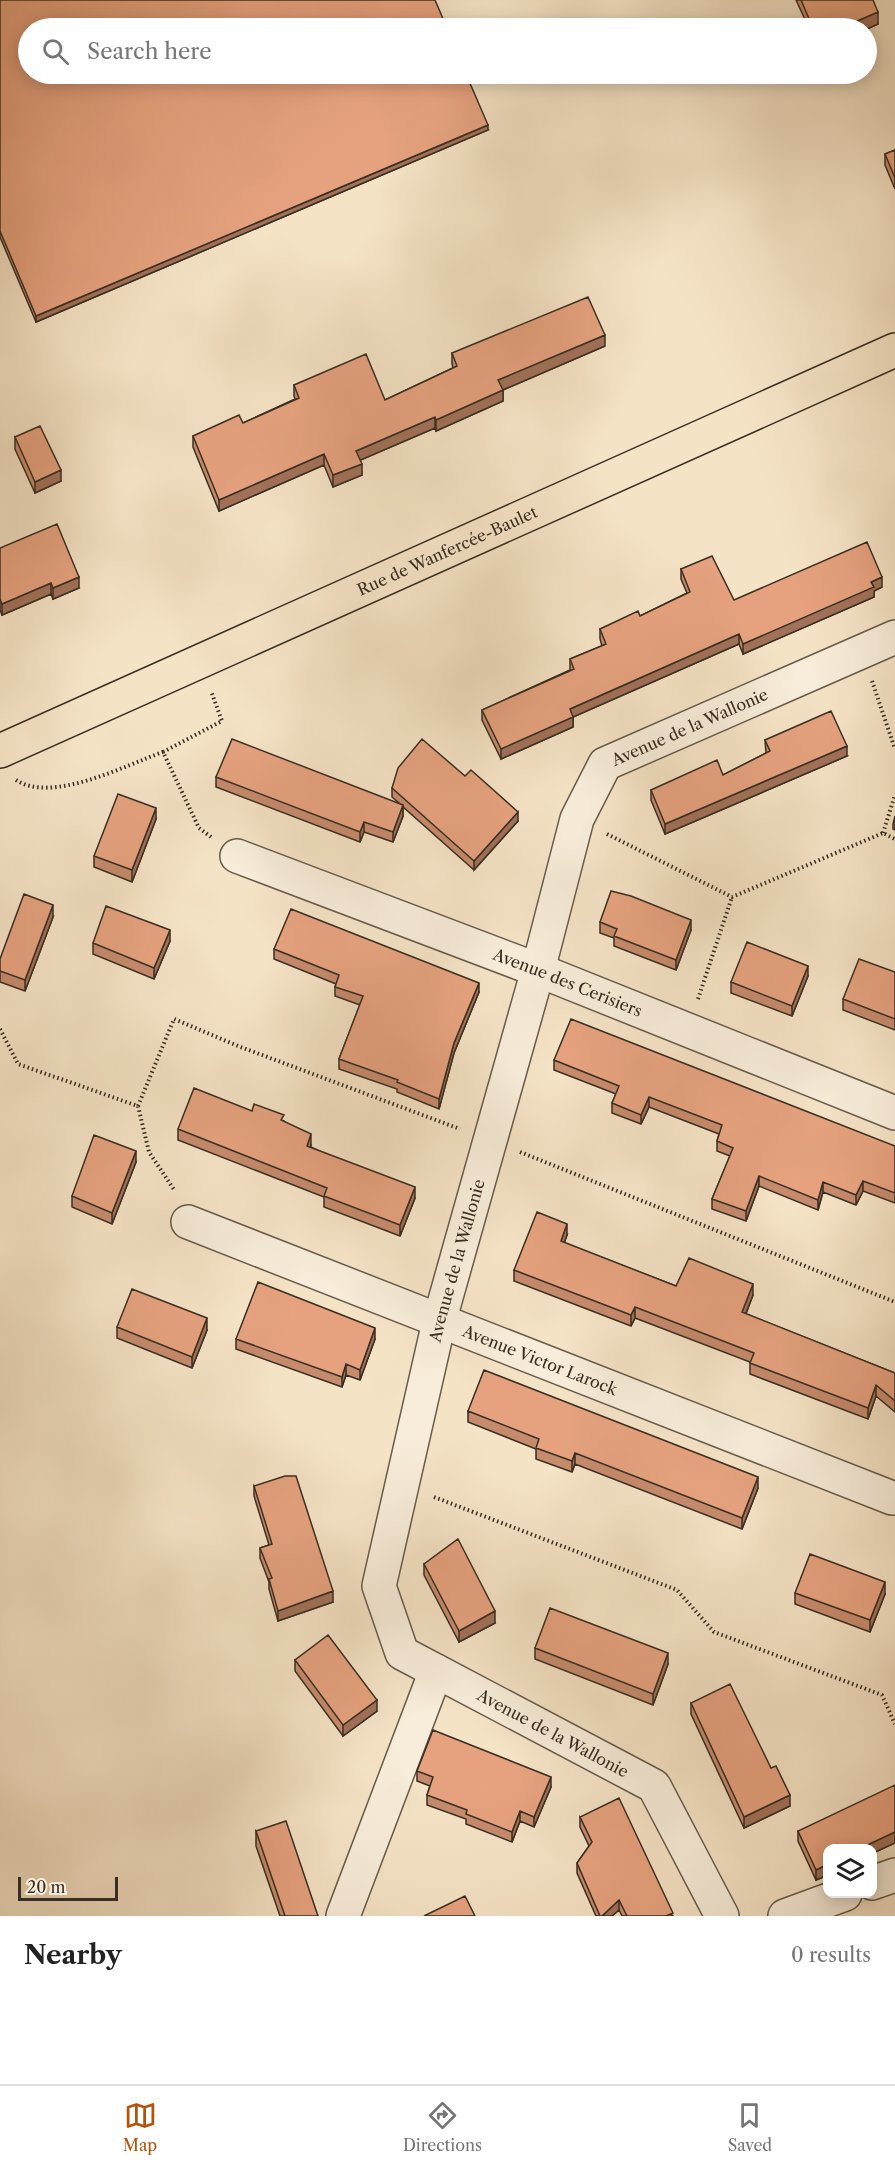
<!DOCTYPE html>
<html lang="en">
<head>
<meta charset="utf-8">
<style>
	:root { --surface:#fff; --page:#f2f2f2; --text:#222; --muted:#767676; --line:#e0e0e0; --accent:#b45309 }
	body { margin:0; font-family:"Libre Caslon Text",serif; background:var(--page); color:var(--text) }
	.controls { position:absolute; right:18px; bottom:18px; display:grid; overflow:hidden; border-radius:12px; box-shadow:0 3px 15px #0003 }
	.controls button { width:54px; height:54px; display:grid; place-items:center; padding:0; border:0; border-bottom:2px solid var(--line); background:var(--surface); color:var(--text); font:30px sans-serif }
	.scale { position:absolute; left:18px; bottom:15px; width:100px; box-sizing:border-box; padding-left:6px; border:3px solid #382e22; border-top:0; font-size:16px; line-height:21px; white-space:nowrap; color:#382e22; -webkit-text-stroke:4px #f8edda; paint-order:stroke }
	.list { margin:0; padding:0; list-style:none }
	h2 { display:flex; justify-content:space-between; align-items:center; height:78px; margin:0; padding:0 24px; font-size:26px }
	h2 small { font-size:20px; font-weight:400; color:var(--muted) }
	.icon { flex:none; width:33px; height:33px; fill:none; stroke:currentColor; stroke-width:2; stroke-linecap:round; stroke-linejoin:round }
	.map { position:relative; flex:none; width:895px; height:1916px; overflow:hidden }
	.search { position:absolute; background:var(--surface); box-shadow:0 3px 15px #0003; left:18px; right:18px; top:18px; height:66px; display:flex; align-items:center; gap:15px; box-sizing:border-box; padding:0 21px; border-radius:33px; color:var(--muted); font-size:22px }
	.sheet { height:168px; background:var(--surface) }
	nav { display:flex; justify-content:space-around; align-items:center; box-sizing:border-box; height:84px; border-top:2px solid var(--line); background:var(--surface); font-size:16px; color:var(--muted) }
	nav a { display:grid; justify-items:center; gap:3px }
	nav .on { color:var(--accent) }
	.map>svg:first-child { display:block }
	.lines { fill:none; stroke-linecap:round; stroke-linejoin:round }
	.minor-casing { stroke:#675b4b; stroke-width:36 }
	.major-casing { stroke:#382e22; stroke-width:36 }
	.path { stroke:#382e22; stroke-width:4; stroke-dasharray:1.5 3; stroke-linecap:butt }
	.minor { stroke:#f8edda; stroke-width:33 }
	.major { stroke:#f5e3c6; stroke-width:33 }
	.wall { fill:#c68b6d; stroke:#382e22; stroke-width:1.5 }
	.shaded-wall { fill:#a17159; stroke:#382e22; stroke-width:1.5 }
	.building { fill:#e6a27f; stroke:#382e22; stroke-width:1.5 }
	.labels { text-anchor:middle; stroke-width:6; stroke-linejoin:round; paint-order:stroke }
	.street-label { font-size:16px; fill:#382e22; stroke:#f8edda }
</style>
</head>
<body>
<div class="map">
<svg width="895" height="1916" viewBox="0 0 895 1916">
	<rect width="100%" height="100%" fill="#f5e3c6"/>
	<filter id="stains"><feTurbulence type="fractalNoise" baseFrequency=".00333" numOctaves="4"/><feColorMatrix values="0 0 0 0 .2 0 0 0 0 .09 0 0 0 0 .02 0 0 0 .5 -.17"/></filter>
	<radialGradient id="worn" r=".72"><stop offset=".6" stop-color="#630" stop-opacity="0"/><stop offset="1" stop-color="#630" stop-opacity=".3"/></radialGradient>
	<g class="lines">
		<defs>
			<g id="minor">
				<path id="s1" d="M237,856L538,970L895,1113"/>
				<path id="s2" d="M188,1222L892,1498"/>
				<path d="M872,1883L895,1875"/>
				<path d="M343,1916L436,1671"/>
				<path id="s3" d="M722,1916L654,1786L402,1653L379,1586L439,1322L538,970L577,819L605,764L895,637"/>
				<path d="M785,1916L845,1894"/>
			</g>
			<g id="major">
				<path id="s4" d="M0,751L895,350"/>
			</g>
		</defs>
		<use href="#minor" class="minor-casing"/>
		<use href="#major" class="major-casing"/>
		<path class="path" d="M872,681L895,749
			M163,752L222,721L211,691
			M16,780C52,804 126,765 163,752L199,828L211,837
			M883,833L895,795
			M607,834L732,897L883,833L895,839
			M698,999L732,897
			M0,1029L18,1064L138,1106L149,1152L175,1191
			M138,1106L174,1019L238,1046L460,1129
			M520,1152L895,1302
			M434,1497L677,1590L714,1632L882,1695L895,1724"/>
		<use href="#minor" class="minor"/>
		<use href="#major" class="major"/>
	</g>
	<path class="wall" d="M0,0L488,130L36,322L0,237Z
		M796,0H873L878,24L867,29L809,28Z
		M895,150V189L885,165V154Z
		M605,346L503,390V401L436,431L435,428L360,460L362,475L333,487L324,465L219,511L193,447V436L243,423L295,399L294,396V385L385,400L453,368L452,364V353Z
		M15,437L61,481L35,493L15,449Z
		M0,548L79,588L53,599L51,594L2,615L0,610Z
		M681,569L734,600L882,587L874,591V597L743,654L739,644L573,717V727L501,759L482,720V710L570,670V659L602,646L600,639V629L640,616L687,593L681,579Z
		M765,740L847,756L665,834L651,800V790L723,775L766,753Z
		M465,776L518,821L474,870L403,807V816L393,842L364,832L360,842L216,787V777L400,804L392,797V788Z
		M895,816V830L893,829V824Z
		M156,819L132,882L94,867V856Z
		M53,917L25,991L0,982V959Z
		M600,922L691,930L676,970L614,946V938L600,933Z
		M170,941L154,979L93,954V943Z
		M274,949L479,992L454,1053L439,1109L397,1092V1089L339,1069V1059L360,1005L335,996V987L336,984L274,959Z
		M895,972V1030L843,1010V999Z
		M808,976L792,1016L731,993V982Z
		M554,1060L895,1146V1203L863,1191L856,1205L823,1192L818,1210L759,1186L746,1221L712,1209V1199L730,1156L717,1151V1141L719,1134L649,1107L641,1124L612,1113V1103L616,1094L554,1070Z
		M252,1111L284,1121L311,1145V1147L415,1198L400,1236L324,1207V1197L178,1140V1129Z
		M136,1162L112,1224L72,1207V1196Z
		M567,1235L564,1243L676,1286L753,1295L746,1314L895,1373V1412L876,1396L868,1419L750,1374V1362L635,1318L631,1326L514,1281V1270Z
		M117,1327L207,1330L192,1368L117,1338Z
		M236,1339H375L360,1380L346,1375L342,1387L236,1349Z
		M468,1411L758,1488L742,1529L575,1464L572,1472L536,1459V1449L468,1422Z
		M254,1486L333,1602L278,1621L269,1589V1582L260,1558V1548L269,1545L254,1496Z
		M424,1564L495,1623L459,1642L424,1575Z
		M795,1593L885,1594L870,1632L795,1604Z
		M535,1648L668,1664L653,1705L535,1659Z
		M295,1660L377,1711L343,1736L295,1671Z
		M691,1703L771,1768L790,1806L744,1828L691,1714Z
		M417,1771L551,1787L534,1827L520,1821L512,1842L466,1824V1819L427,1805V1795L430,1786L417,1781Z
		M580,1817L673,1916H622L619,1910L612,1916H596L577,1873V1863L589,1846L580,1827Z
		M256,1831L318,1916H280L256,1846Z
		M798,1831L895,1843L873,1853V1848H828V1875L816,1880L798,1841Z"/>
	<path class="shaded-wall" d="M878,12V24L867,29L841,28Z
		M488,125V130L36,322V316Z
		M605,335V346L498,392V380Z
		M503,390V401L436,431V420Z
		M435,417V428L356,462V451Z
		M324,454V465L219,511V500Z
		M362,464V475L333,487V475Z
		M61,470V481L35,493V482Z
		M79,577V588L53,599V588Z
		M882,577V587L874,591V597L743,654V644Z
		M51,583V594L2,615V604Z
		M739,634V644L573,717V727L501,759V749L570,709Z
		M847,746V756L665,834V824Z
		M403,805V816L393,842V832Z
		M156,808V819L132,882V870Z
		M518,812V821L474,870V861Z
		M364,822V832L360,842V832Z
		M53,905V917L25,991V980Z
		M691,920V930L676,970V960Z
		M170,930V941L154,979V968Z
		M808,966V976L792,1016V1006Z
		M479,983V992L454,1053L439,1109V1099L454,1043Z
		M649,1097V1107L641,1124V1115Z
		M311,1134V1145L307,1157V1146Z
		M136,1151V1162L112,1224V1213Z
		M759,1176V1186L746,1221V1211Z
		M863,1181V1191L856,1205V1195Z
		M823,1182V1192L818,1210V1200Z
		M415,1187V1198L400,1236V1225Z
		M567,1224V1235L561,1252V1241Z
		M753,1284V1295L742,1323V1312Z
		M635,1307V1318L631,1326V1315Z
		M207,1318V1330L192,1368V1357Z
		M375,1328V1339L360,1380V1370Z
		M346,1364V1375L342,1387V1377Z
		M876,1385V1396L868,1419V1408Z
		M575,1453V1464L572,1472V1461Z
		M758,1477V1488L742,1529V1518Z
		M885,1582V1594L870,1632V1620Z
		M333,1591V1602L278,1621V1611Z
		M495,1611V1623L459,1642V1631Z
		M668,1653V1664L653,1705V1694Z
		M377,1700V1711L343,1736V1725Z
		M551,1777V1787L534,1827V1817Z
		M790,1795V1806L744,1828V1817Z
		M520,1811V1821L512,1842V1832Z
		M895,1832V1843L873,1853V1848H861Z
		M828,1864V1875L816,1880V1870Z
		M619,1900V1910L612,1916H602Z"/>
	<path class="building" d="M0,0H435L447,28H28V74H466L488,125L36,316L0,231Z
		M801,0H873L878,12L841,28H813Z
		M895,150V178L885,154Z
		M588,297L605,335L498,380L503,390L436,420L435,417L356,451L362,464L333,475L324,454L219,500L193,436L239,415L243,423L299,398L294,385L366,354L385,400L457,366L452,353Z
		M40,426L61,470L35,482L15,437Z
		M57,524L79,577L53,588L51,583L2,604L0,599V548Z
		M867,542L882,577L871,582L874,587L743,644L739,634L570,709L573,717L501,749L482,710L574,669L570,659L606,644L600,629L638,611L640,616L690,592L681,569L712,556L734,600Z
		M831,711L847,746L665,824L651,790L717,760L723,775L770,751L765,740Z
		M232,739L403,805L393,832L364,822L360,832L216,777Z
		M422,739L465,776L471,770L518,812L474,861L392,788L398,768Z
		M118,794L156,808L132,870L94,856Z
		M611,891L631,896L691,920L676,960L614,936L617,929L600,922Z
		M24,894L53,905L25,980L0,971V959Z
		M106,906L170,930L154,968L93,943Z
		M291,909L479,983L454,1043L439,1099L397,1082L398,1080L339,1059L363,996L335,987L339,975L274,949Z
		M747,942L808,966L792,1006L731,982Z
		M859,959L895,972V1019L843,999Z
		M571,1019L895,1146V1193L863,1181L856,1195L823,1182L818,1200L759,1176L746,1211L712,1199L733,1148L717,1141L722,1125L649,1097L641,1115L612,1103L619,1086L554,1060Z
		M194,1088L252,1111L254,1104L284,1115L281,1120L311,1134L307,1146L415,1187L400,1225L324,1196L327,1188L178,1129Z
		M94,1135L136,1151L112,1213L72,1196Z
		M537,1212L567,1224L561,1241L676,1286L689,1258L753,1284L742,1312L895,1373V1401L876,1385L868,1408L750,1363L754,1353L635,1307L631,1315L514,1270Z
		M258,1282L375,1328L360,1370L346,1364L342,1377L236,1339Z
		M132,1289L207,1318L192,1357L117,1327Z
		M484,1370L758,1477L742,1518L575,1453L572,1461L536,1448L539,1439L468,1411Z
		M285,1476H296L333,1591L278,1611L269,1579L272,1578L260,1548L272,1544L254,1486Z
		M458,1539L495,1611L459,1631L424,1564Z
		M810,1554L885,1582L870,1620L795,1593Z
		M550,1608L668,1653L653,1694L535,1648Z
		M328,1635L377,1700L343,1725L295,1660Z
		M730,1684L771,1768L776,1766L790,1795L744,1817L691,1703Z
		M433,1730L551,1777L534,1817L520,1811L512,1832L466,1814L467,1810L427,1795L433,1777L417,1771Z
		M895,1785V1832L861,1848H828V1864L816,1870L798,1831Z
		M619,1798L673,1913L666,1916H627L619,1900L602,1916H600L577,1863L592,1842L580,1817Z
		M286,1821L318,1916H285L256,1831Z
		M465,1896L475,1916H424Z"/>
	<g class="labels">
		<g class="street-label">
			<text dy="6" stroke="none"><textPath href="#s4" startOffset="490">Rue de Wanfercée-Baulet</textPath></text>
			<text dy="6" stroke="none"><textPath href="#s3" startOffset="1449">Avenue de la Wallonie</textPath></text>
			<text dy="6" stroke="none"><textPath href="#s1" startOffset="354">Avenue des Cerisiers</textPath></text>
			<text dy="6" stroke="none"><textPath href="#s3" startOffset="837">Avenue de la Wallonie</textPath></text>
			<text dy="6" stroke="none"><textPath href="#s2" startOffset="378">Avenue Victor Larock</textPath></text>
			<text transform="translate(553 1733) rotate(28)" y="6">Avenue de la Wallonie</text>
		</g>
	</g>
	<rect width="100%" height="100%" filter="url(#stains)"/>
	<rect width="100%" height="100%" fill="url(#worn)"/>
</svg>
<div class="controls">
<button><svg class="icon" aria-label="layers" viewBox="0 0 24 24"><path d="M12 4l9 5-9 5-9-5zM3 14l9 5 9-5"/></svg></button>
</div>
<div class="scale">20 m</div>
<div class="search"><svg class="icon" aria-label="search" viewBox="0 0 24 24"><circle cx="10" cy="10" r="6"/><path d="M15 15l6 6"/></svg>Search here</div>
</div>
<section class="sheet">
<h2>Nearby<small>0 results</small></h2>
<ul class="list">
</ul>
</section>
<nav>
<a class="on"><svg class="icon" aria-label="map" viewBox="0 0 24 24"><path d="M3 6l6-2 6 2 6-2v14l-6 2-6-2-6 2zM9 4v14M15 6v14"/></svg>Map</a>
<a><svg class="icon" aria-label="directions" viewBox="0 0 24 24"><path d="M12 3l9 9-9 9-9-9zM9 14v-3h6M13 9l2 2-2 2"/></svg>Directions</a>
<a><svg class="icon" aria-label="saved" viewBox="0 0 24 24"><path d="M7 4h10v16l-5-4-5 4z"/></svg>Saved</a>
</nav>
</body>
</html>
